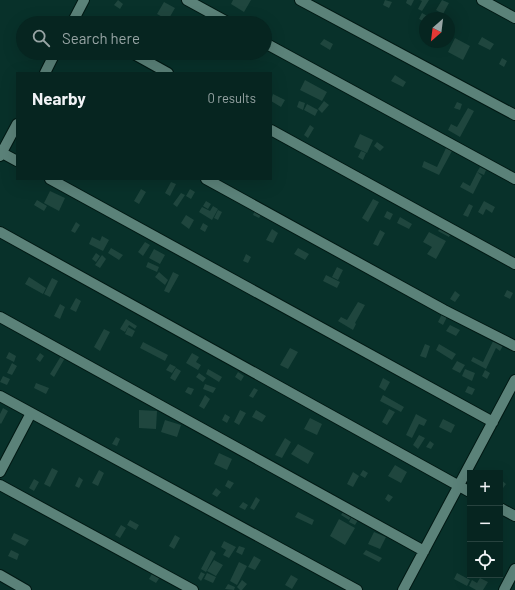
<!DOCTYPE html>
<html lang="en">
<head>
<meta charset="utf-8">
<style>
	:root { --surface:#062520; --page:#0f2d29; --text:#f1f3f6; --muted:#98a5a5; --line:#27423e }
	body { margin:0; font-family:Barlow,sans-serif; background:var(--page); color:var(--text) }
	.controls { position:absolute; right:12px; bottom:12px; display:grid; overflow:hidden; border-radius:0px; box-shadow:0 4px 16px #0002 }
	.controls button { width:36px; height:36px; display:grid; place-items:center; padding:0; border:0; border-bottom:1px solid var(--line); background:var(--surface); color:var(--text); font:20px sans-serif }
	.compass { position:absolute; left:419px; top:12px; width:36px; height:36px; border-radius:50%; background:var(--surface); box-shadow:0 4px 16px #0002; rotate:208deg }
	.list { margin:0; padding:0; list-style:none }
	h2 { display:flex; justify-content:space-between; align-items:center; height:52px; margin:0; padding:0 16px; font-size:17px }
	h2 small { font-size:13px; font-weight:400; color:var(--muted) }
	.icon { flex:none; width:22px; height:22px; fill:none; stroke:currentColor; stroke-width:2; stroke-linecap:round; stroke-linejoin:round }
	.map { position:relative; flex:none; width:515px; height:590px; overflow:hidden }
	.search { position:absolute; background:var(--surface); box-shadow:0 4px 16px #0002; left:16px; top:16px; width:256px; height:44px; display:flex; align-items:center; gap:10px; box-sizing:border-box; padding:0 14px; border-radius:22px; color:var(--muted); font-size:15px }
	.panel { position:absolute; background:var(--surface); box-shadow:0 4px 16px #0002; left:16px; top:72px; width:256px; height:108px; border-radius:0px }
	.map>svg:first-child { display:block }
	.building { fill:#1f463e }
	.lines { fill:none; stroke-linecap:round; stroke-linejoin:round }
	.minor-casing { stroke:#001813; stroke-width:12 }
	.minor { stroke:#5b8279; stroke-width:10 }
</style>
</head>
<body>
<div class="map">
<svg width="515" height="590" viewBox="0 0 515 590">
	<rect width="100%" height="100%" fill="#08312a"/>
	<path class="building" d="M118,0L123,4L120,9L114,5Z
		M233,0H251L244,12L231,4Z
		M385,0L392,2L389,8L383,5Z
		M407,0H414L411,6L406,3Z
		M420,0H429L422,11L418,9L422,1Z
		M442,0L449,3L443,14L436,10Z
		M164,2L175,8L168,20L157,14Z
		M422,13L431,18H425V22L419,19Z
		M482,37L494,44L490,50L478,44Z
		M455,38L470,46L463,60L448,52Z
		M324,39L333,44L330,50L320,44Z
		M502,58L507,61L504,67L499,64Z
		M395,75L406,82L403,87L391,81Z
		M305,80L327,92L322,101L300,90Z
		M273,94L285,100L281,107L271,101Z
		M299,101L305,103L303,110L297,107Z
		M324,101L329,105L322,113L318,109Z
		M457,102L462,104L460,110L454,108Z
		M307,104L318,110L315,116L304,110Z
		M468,108L474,111L460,137L448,130L451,124L457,127Z
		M310,125L314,128L308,138L304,135Z
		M360,134L373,140L367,153L354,147Z
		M377,142L384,147L380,151L374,146Z
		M446,148L452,151L439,175L422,167L424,161L437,167Z
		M361,151L366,153L363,160L358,157Z
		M480,167L486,170L484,175L477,172Z
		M477,172L482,176L473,194L460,187L463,182L470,186Z
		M171,182L176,184L170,196L165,193Z
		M141,189L146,192L139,204L134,201Z
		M190,189L195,192L191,199L186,196Z
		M50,191L65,198L59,211L44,203Z
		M181,193L185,195L177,207L173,204Z
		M373,199L379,202L368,222L362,218Z
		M37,200L47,206L44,211L34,205Z
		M206,201L211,204L208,209L203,206Z
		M484,201L495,207L492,213L486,209L483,215L478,212Z
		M469,204L473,206L468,217L463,215Z
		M213,206L218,209L212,220L199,212L202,207L210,211Z
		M218,210L222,212L218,220L214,218Z
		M255,210L262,214L259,218L253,215Z
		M387,211L393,214L390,220L384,217Z
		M186,215L194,220L189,229L181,223Z
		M400,217L412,224L409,229L397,223Z
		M76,222L80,225L75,233L71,231Z
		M203,223L208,226L205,232L200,229Z
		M441,227L451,233L449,237L438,231Z
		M272,229L278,233L273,243L266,240Z
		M380,230L385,233L378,246L373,244Z
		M429,232L446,241L436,259L427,254L432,247L423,242Z
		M102,236L109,240L103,251L89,244L92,237L100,241Z
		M145,242L150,245L143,256L138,252Z
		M111,248L123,255L119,260L108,253Z
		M298,248L309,254L305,260L294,254Z
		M154,249L165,255L160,264L149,258Z
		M96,253L100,256L96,262L92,259Z
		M246,254L251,257L248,263L243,261Z
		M102,255L106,259L100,268L95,265Z
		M148,262L159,267L157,272L146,267Z
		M337,267L343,270L338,280L332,277Z
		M159,272L168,280L165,285L155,277Z
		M173,272L179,275L169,293L164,291Z
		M326,275L340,282L337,288L323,281Z
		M29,277L46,288L43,294L25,284Z
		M52,278L58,281L50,297L44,294Z
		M507,290L513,293L510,299L504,296Z
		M455,291L460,295L455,302L450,299Z
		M76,298L81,301L76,312L70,309Z
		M358,302L365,305L355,323L356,324L353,330L338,321L341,317L347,320Z
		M60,304L65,307L60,319L54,316Z
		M442,314L447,317L443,325L438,322Z
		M126,319L137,326L135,329L129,325L125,332L120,329Z
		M450,325L460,330L456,336L446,331Z
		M128,327L135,331L132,337L125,334Z
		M104,329L110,332L100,351L94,347Z
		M495,337L505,342L500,351L496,348L486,369L471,361L473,357L483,362Z
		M143,342L168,355L165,361L140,348Z
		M425,344L430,346L426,358L420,356Z
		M439,344L456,354L452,360L436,350Z
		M290,348L298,352L288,369L280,365Z
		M9,352L16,356L14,362L6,358Z
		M40,353L44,356L40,362L36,359Z
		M192,353L199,357L196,362L201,365L198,370L186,363Z
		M61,356L65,358L54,377L50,374Z
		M457,361L465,365L460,373L452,369Z
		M12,363L17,366L12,375L7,373Z
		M170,364L176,367L172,373L166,370Z
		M176,368L181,371L175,381L170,378Z
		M208,369L222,377L219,382L206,374Z
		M465,369L475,373L472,381L462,376Z
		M485,370L490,373L487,379L482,376Z
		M238,372L244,376L241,381L235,377Z
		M199,373L206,378L203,382L196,377Z
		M3,376L10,379L7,385L0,382Z
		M383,378L390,382L385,391L379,387Z
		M36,383L49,388L46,394L34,388Z
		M205,384L216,388L213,393L203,389Z
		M468,386L475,389L472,395L465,392Z
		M188,387L194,389L191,395L185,392Z
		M254,388L258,390L253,398L249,396Z
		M205,395L210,399L204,409L199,406Z
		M383,395L404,407L401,412L380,401Z
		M3,408L8,411L1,424L0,423V414Z
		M389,409L395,412L387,425L382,422Z
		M139,410L157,411L156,429L139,428Z
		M240,410L246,413L239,425L234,422Z
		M256,410L266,416L262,422L252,417Z
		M225,414L230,417L227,423L222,420Z
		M416,414L427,420L424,426L419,424L412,438L406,435Z
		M310,418L322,424L317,435L304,429Z
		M443,419L455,425L451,433L439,427Z
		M165,420L181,425L177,437L161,432Z
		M419,435L425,438L418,449L413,445Z
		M116,437L120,439L117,446L112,444Z
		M285,438L291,442L282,458L275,455Z
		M430,441L434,444L431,449L426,447Z
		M298,444L314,453L308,464L291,454Z
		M219,453L232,459L227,470L214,464Z
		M395,465L407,472L401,483L388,476Z
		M52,468L58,471L50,487L44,484Z
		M99,470L104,473L98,486L92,483Z
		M363,470L368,473L365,478L360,475Z
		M353,472L359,476L353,487L347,484Z
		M79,477L83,480L79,488L75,486Z
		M34,479L39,482L34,491L29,488Z
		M500,479L506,484L500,492Z
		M228,480L234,483L230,489L225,486Z
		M216,488L221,492L217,497L212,494Z
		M388,494L393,497L389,502L385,499Z
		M256,497L260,500L254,510L250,508Z
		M243,502L248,505L245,510L239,507Z
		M298,512L314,520L312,525L295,517Z
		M343,512L351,517L349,520L341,515Z
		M352,516L358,520L355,525L349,522Z
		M339,519L355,528L345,545L330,536Z
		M130,520L139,525L136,530L127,525Z
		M121,525L126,528L120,538L115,535Z
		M374,532L386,537L380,549L368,544Z
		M14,533L29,540L25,546L11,539Z
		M175,535L180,538L174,549L169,546Z
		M224,541L236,547L229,558L223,555L226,550L221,547Z
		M239,546L245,548L242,555L236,552Z
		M11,550L19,554L17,560L8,556Z
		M211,550L216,553L206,572L201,569Z
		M366,550L382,558L379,562L363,554Z
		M254,556L261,560L255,570L248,567Z
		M214,560L223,565L216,576L207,571Z
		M239,562L247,566L237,585L230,581Z
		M153,572L160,577L156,583L149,579Z
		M201,572L205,574L201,581L198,578Z
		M207,573L216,577L213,583L204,579Z
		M457,573L470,580L467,586L454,579Z
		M291,575L298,579L292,589L285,585Z
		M480,578L488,582L483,590H476L469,586L472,580L477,583Z
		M242,580L247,584L242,590H240L237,587Z
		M228,584L235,587L234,590L225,589Z"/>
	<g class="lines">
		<defs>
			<path id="minor" d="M187,0L229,23
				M300,0L515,115
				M482,0L515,18
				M72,23L84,0
				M265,43L515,179
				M132,53L168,73
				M45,73L55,53
				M271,130L515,264
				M2,153L17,161
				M0,156L17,124
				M50,179L493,422
				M206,179L444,310L515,346
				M0,232L470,492
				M0,317L424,551
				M0,396L357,590
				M0,472L31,413
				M0,485L193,590
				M500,508L515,516
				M0,575L26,590
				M403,590L515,380
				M504,590L515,569"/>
		</defs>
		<use href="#minor" class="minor-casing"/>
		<use href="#minor" class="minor"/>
	</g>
</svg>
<div class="controls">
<button>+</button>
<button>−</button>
<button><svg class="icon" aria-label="locate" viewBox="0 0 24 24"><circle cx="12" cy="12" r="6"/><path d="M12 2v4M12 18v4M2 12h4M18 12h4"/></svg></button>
</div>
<svg class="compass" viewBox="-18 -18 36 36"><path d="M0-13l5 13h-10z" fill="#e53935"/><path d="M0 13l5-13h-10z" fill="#98a5a5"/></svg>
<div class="search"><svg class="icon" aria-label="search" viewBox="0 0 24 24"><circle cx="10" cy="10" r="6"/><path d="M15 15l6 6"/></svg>Search here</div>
<section class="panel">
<h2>Nearby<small>0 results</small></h2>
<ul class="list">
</ul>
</section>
</div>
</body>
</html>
